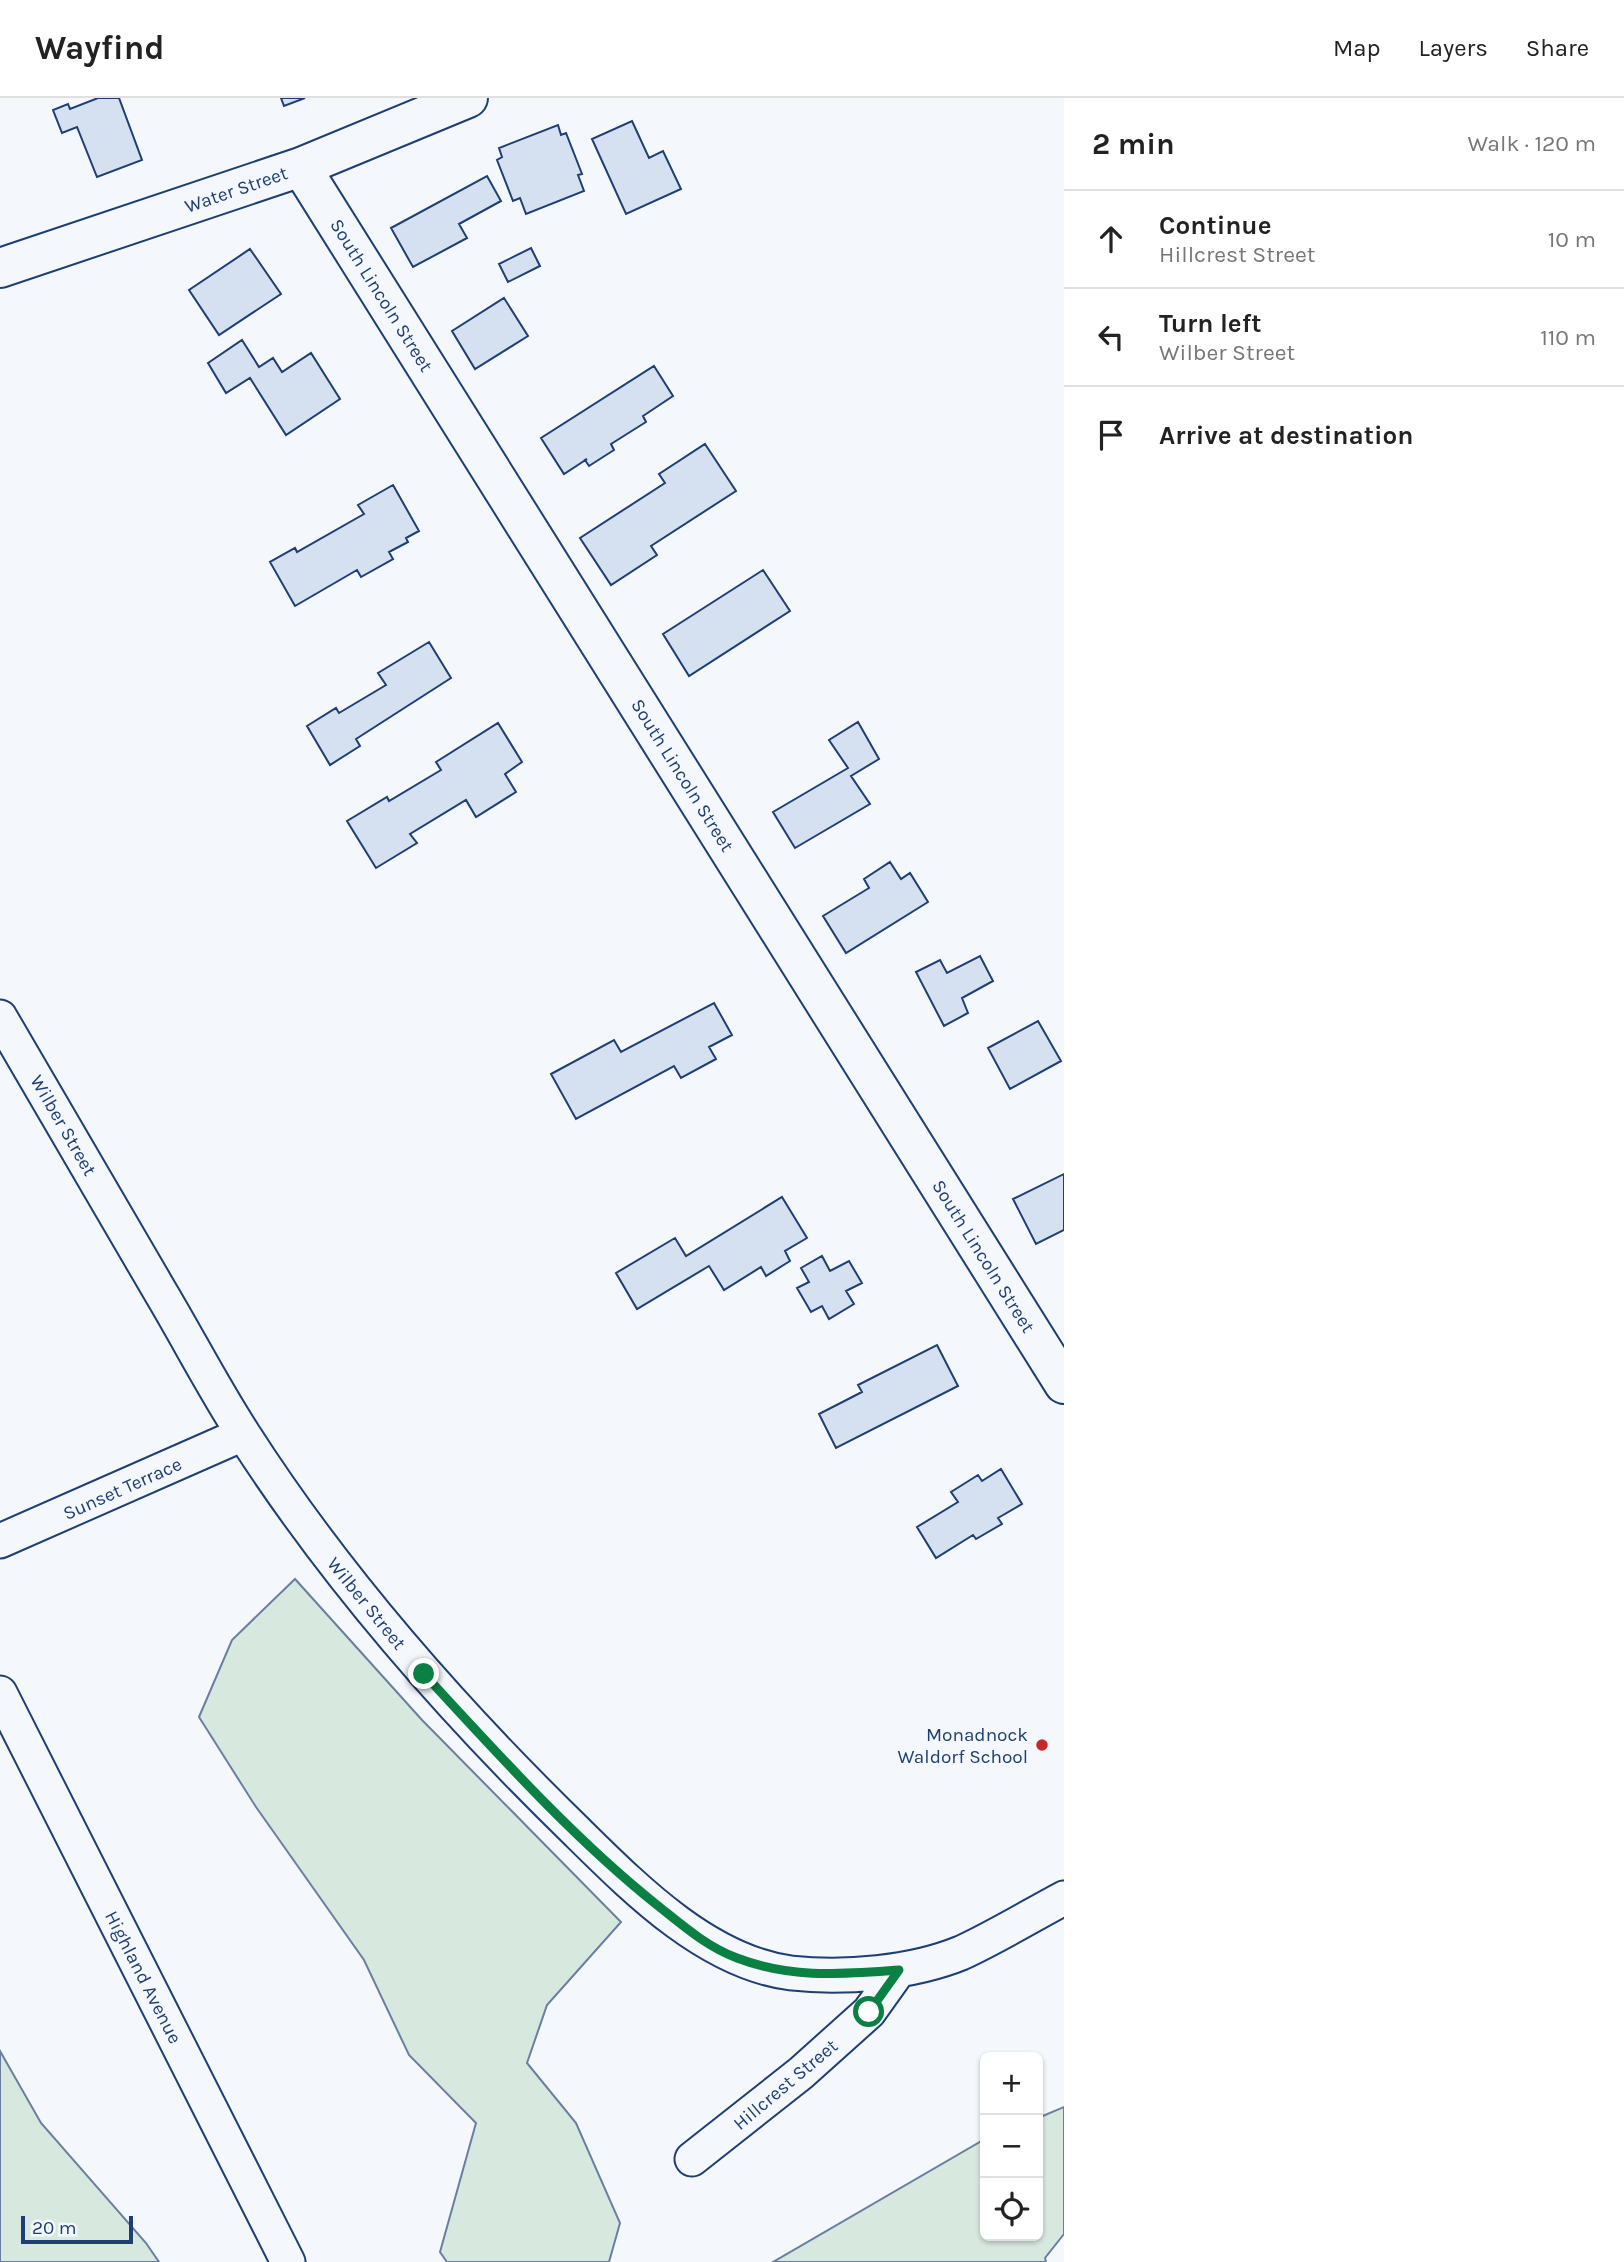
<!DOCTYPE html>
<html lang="en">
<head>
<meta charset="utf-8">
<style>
	:root { --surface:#fff; --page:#f2f2f2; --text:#222; --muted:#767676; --line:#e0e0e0 }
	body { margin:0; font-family:Karla,sans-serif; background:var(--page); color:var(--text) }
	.controls { position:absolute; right:21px; bottom:21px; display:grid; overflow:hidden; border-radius:10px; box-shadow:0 2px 5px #0004 }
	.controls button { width:63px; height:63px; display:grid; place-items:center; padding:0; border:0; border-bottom:2px solid var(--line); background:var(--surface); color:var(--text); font:35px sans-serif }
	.scale { position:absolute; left:21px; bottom:18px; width:112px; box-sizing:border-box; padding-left:7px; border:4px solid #1d3f73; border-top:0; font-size:19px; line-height:24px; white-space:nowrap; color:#1d3f73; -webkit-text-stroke:5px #f4f7fb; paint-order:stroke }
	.stop { position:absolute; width:21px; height:21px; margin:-16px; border:5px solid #0b8043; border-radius:50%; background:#fff }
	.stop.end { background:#0b8043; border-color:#fff; box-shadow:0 2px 7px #0008 }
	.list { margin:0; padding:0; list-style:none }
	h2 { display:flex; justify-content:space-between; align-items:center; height:91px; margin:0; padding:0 28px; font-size:30px }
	h2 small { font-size:23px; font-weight:400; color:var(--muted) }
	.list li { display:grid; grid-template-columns:46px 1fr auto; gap:21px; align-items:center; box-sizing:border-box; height:98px; padding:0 28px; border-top:2px solid var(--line) }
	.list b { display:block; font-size:26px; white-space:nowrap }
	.list p { margin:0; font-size:23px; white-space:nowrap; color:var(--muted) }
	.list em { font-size:23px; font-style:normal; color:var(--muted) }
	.icon { flex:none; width:38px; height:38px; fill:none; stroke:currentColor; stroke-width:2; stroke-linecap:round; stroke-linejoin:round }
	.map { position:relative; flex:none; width:1064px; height:2164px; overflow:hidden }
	header { display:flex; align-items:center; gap:42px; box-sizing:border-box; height:98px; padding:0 35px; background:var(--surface); border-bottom:2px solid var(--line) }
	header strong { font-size:33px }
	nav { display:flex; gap:38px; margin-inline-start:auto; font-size:24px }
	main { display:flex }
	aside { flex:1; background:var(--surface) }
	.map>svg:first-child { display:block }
	.green { fill:#d7e8df; stroke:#687fa3; stroke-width:2 }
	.building { fill:#d5e0f0; stroke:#1d3f73; stroke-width:2 }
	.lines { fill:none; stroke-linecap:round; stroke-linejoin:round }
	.street-casing { stroke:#1d3f73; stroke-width:37 }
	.secondary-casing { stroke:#1d3f73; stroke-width:42 }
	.street { stroke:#f4f7fb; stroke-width:33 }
	.secondary { stroke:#f4f7fb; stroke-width:38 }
	.route { stroke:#0b8043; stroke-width:9 }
	.poi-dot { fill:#c62828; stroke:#f4f7fb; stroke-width:2.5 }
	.labels { text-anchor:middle; stroke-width:5; stroke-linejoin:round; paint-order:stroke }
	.street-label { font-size:19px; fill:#1d3f73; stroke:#f4f7fb }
	.poi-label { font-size:19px; fill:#1d3f73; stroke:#f4f7fb; text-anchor:end }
</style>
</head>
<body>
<header>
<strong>Wayfind</strong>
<nav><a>Map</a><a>Layers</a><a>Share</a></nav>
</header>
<main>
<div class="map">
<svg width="1064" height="2164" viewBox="0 0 1064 2164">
	<rect width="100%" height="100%" fill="#f4f7fb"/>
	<path class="green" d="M295,1481L422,1622L621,1824L547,1907L527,1965L576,2025L620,2125L609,2164H447L440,2154L476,2025L409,1957L364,1862L256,1709L199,1619L232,1542Z
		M0,1953L41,2025L146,2145L159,2164H0Z
		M1064,2009V2136L1045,2160L1046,2164H773L985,2041V2138H1038V2020Z"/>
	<path class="building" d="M98,0H119L142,62L97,79L77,29L62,35L53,12L68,6L70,11Z
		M281,0H305L284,8Z
		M632,23L649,60L663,53L681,91L626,116L592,41Z
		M558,27L561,37L566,35L582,76L578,77L584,93L526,116L520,100L513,103L497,62L502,59L499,50Z
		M487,78L501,103L459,126L467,140L413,169L391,130Z
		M531,150L540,168L508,184L499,166Z
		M250,151L281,196L219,237L189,192Z
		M504,200L528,238L475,271L452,233Z
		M242,242L259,269L273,260L282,274L311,255L340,301L286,337L250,280L226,295L208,265Z
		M654,268L673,298L643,318L646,324L611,346L614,352L589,368L585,362L587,361L564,376L541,340Z
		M705,346L736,393L651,448L657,457L611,487L580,440L665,385L659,376Z
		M393,387L419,433L406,440L408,444L389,454L393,461L361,479L357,472L295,508L270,464L295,450L297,454L364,416L358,407Z
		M763,472L790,513L689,578L663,536Z
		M429,544L451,580L356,641L360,648L330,667L307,628L336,610L339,615L386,587L378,575Z
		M858,624L879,661L851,678L870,706L795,750L773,714L848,670L829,642Z
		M498,625L522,664L505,676L516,694L476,719L466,702L410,736L417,745L376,770L347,723L387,699L389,703L441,672L436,664Z
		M890,764L901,781L910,775L928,804L846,855L823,818L869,790L864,781Z
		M980,858L993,883L962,900L968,915L944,928L916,874L940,862L947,875Z
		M714,905L732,937L709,949L716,961L681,980L674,968L576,1021L551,976L614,942L621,954Z
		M1038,923L1061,963L1010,991L988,950Z
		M1064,1076V1132L1036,1146L1013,1101Z
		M782,1099L807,1140L785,1153L790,1163L766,1178L761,1169L724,1192L709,1168L637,1211L616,1175L675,1140L686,1158Z
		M822,1158L830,1173L849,1163L862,1185L846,1193L854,1206L829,1221L822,1208L811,1214L797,1190L809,1184L801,1170Z
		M937,1247L958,1288L836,1350L819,1316L862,1294L858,1287Z
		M1001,1371L1022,1406L998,1420L1002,1426L976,1441L973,1437L936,1460L917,1429L958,1404L951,1394L978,1377L982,1383Z"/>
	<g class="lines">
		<defs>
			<path id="street" d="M0,919C54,1011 108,1103 161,1195C189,1242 214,1291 244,1337C337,1482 451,1611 574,1731C633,1789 706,1864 791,1875C844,1881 912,1875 961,1855C996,1839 1030,1818 1064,1800
				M0,1443L243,1336
				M0,1595L288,2164
				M692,2061L801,1975L869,1914L899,1872"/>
			<path id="secondary" d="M301,69L1064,1286
				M0,170L301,69L468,0"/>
		</defs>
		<use href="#street" class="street-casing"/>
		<use href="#secondary" class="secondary-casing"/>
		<use href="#street" class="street"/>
		<use href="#secondary" class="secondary"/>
	</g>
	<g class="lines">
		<path class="route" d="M424,1576C497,1655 573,1740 657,1807C682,1827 707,1849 737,1860C792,1881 841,1876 899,1872L869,1914"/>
	</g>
	<circle class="poi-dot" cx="1042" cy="1647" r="7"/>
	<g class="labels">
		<g class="street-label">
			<text transform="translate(236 91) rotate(-19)" y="7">Water Street</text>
			<text transform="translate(382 197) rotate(58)" y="7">South Lincoln Street</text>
			<text transform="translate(683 677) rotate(58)" y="7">South Lincoln Street</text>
			<text transform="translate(64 1027) rotate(60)" y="7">Wilber Street</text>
			<text transform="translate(984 1158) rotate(58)" y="7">South Lincoln Street</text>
			<text transform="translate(122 1390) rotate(-24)" y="7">Sunset Terrace</text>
			<text transform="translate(367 1505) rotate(51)" y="7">Wilber Street</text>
			<text transform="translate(144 1879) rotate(63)" y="7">Highland Avenue</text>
			<text transform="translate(785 1986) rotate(-40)" y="7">Hillcrest Street</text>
		</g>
		<g class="poi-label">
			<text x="1028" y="1643">Monadnock<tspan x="1028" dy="22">Waldorf School</tspan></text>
		</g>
	</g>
</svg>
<div class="controls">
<button>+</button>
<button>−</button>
<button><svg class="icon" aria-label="locate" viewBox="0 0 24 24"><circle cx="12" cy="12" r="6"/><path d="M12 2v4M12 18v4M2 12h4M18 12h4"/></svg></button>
</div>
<div class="scale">20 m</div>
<div class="stop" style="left:869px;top:1914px"></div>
<div class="stop end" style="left:424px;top:1576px"></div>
</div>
<aside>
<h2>2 min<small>Walk · 120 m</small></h2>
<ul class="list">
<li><svg class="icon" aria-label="ahead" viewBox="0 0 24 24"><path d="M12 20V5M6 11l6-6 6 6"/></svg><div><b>Continue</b><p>Hillcrest Street</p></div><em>10 m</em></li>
<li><svg class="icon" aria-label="left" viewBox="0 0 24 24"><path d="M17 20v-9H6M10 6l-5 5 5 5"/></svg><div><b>Turn left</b><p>Wilber Street</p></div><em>110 m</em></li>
<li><svg class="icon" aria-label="arrive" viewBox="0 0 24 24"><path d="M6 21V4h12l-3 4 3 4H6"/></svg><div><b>Arrive at destination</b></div></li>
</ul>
</aside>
</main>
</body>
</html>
